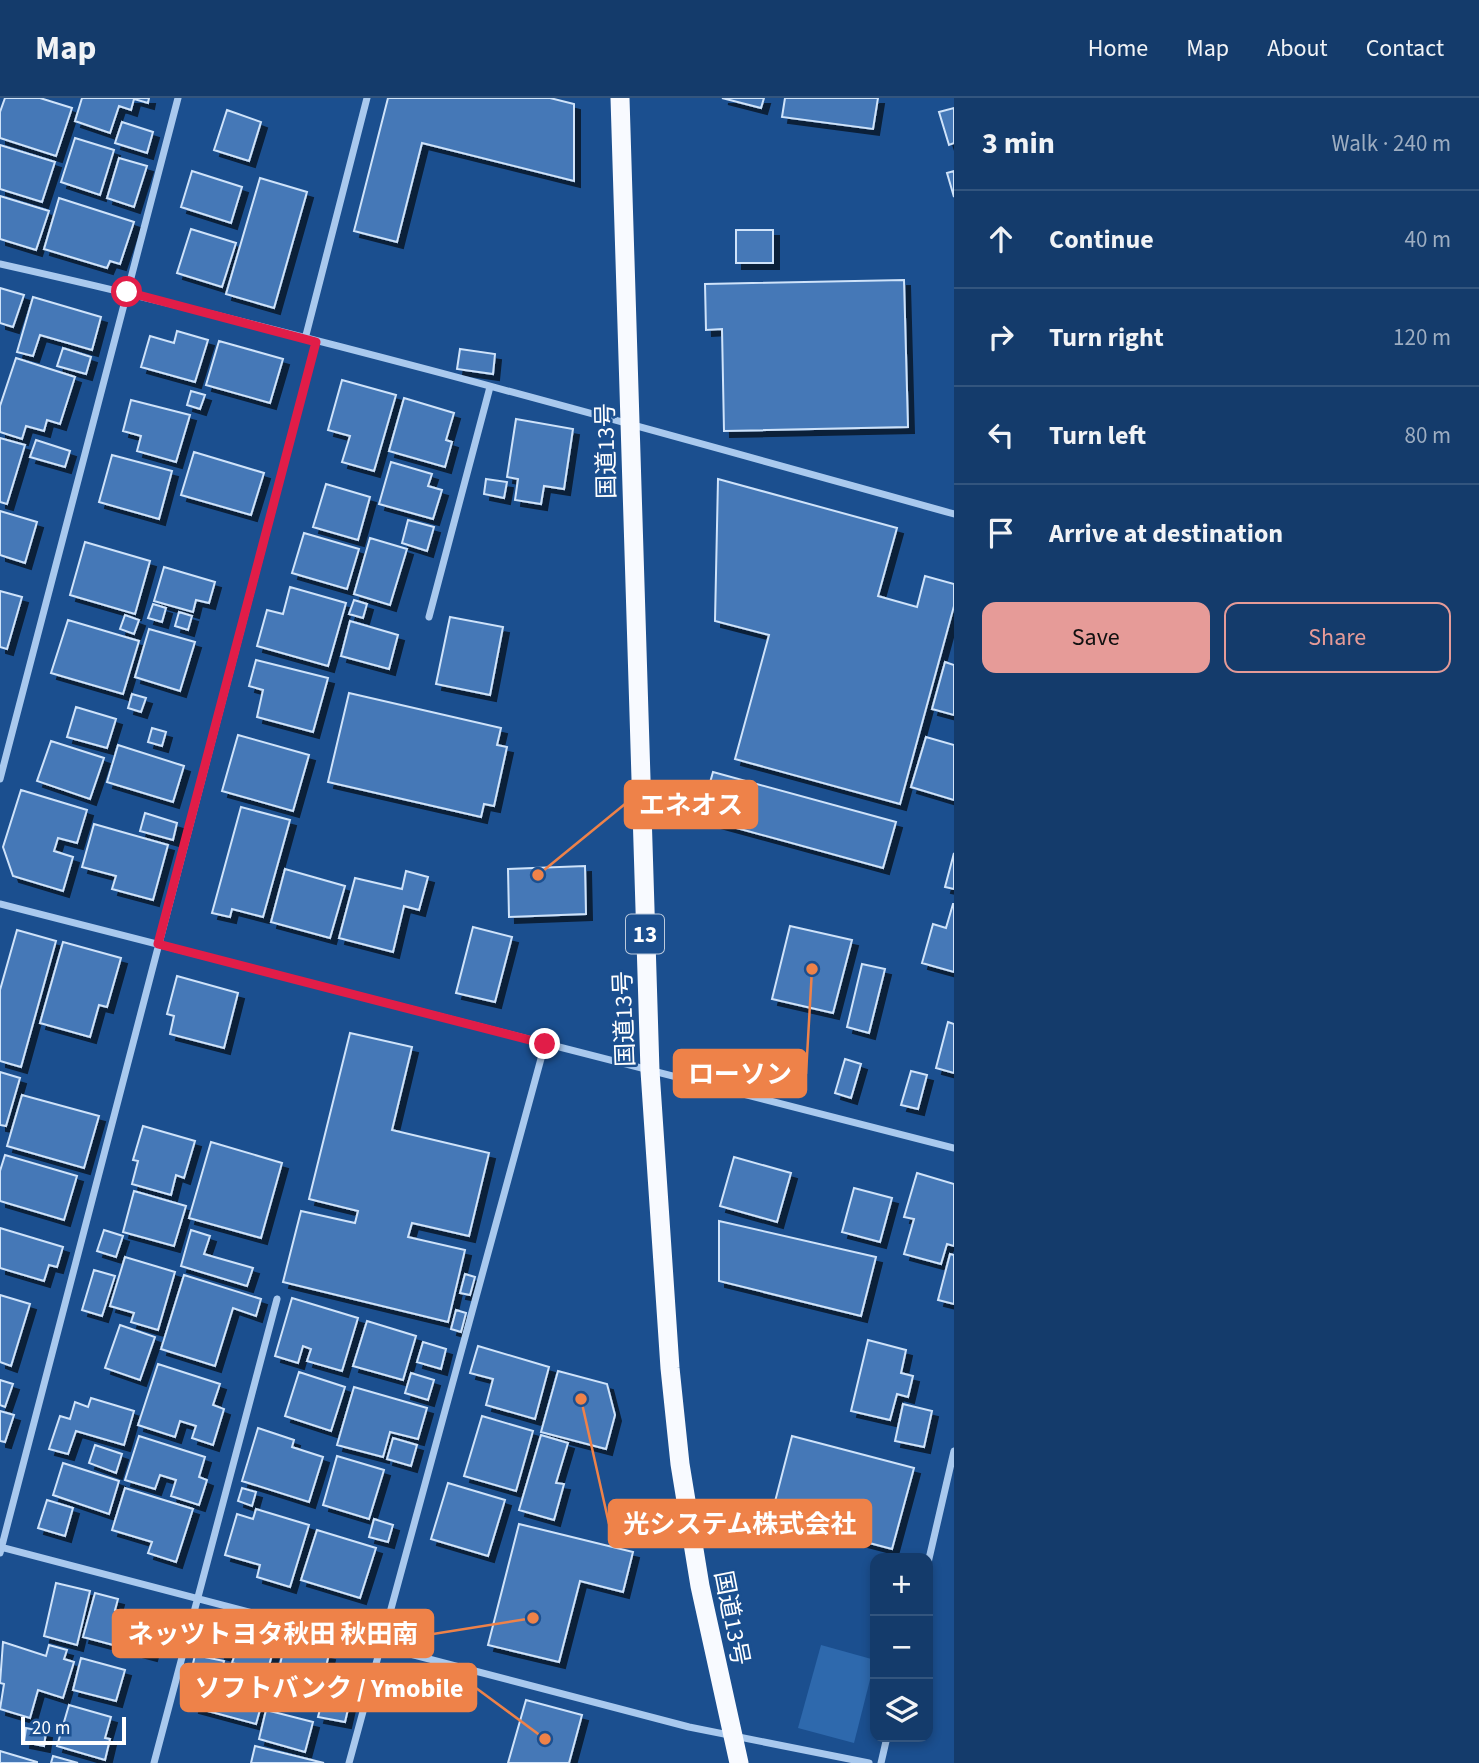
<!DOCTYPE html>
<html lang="en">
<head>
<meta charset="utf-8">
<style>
	:root { --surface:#143b6b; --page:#1d4271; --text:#f1f3f6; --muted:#9dadc1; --line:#33557e; --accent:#e69b98 }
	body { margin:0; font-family:"Source Sans 3","Noto Sans JP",sans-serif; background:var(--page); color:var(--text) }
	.controls { position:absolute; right:21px; bottom:21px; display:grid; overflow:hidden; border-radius:14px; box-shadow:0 4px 10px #0003 }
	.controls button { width:63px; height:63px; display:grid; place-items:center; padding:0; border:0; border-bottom:2px solid var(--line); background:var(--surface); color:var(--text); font:35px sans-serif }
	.scale { position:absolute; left:21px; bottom:18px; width:105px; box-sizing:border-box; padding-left:7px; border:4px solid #fff; border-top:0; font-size:19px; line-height:24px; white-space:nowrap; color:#fff; -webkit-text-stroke:5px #1b4f8f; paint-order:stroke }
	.stop { position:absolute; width:21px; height:21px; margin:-16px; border:5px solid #e11d48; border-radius:50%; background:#fff }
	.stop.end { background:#e11d48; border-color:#fff; box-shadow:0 2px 7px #0008 }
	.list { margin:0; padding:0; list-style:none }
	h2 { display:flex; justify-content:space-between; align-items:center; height:91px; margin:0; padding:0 28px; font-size:30px }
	h2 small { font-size:23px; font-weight:400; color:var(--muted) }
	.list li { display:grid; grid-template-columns:46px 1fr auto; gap:21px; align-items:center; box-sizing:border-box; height:98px; padding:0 28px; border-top:2px solid var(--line) }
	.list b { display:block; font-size:26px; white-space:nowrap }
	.list em { font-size:23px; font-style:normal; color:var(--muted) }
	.actions { display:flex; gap:14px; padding:21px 28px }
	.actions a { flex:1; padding:16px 0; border:2px solid var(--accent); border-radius:14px; text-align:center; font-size:24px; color:var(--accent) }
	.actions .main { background:var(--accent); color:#111 }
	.icon { flex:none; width:38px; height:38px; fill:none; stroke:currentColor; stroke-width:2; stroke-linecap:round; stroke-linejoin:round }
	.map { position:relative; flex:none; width:954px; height:1665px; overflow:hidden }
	header { display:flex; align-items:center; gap:42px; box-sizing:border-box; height:98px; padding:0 35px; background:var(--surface); border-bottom:2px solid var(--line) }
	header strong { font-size:33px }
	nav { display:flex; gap:38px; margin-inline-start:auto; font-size:24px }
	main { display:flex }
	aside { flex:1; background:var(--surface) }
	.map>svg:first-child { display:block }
	.green { fill:#2e69ad }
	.building { fill:#4478b7; stroke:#cfe3fa; stroke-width:2; filter:url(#shadow) }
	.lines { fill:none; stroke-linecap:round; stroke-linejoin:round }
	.minor { stroke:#a9c9ee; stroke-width:7 }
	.trunk { stroke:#f8faff; stroke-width:19 }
	.route { stroke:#e11d48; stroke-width:9 }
	.labels { text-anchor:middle; stroke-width:5; stroke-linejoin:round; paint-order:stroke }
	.shield { fill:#1b4f8f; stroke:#bbcadd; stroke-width:2 }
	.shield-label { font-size:23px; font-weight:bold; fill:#fff }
	.street-label { font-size:24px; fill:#fff; stroke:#1b4f8f }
	.leader { fill:none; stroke:#ee8249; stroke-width:2.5 }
	.callout-dot { fill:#ee8249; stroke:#1b4f8f; stroke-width:2.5 }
	.callout { fill:#ee8249; stroke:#ee8249; stroke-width:2.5 }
	.callout-label { font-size:26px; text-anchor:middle; font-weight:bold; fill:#fff }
</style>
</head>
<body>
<header>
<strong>Map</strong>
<nav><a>Home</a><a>Map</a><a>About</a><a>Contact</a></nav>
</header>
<main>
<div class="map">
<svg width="954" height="1665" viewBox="0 0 954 1665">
	<defs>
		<filter id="shadow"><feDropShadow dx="6" dy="6" stdDeviation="0" flood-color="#0009"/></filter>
	</defs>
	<rect width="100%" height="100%" fill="#1b4f8f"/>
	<path class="green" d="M821,1547L875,1562L854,1645L798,1630Z"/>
	<path class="building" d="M5,0H40L72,10L56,58L0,40V14Z
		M82,0H149L148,5L134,1L131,12L119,8L110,35L75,23Z
		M388,0H550L574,6V83L422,45L397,144L354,133Z
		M722,0H764L761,10Z
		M785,0H878L873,31L782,19Z
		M954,10V45L949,47L939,14Z
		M227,12L261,24L249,63L214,52Z
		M122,24L153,34L147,55L115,45Z
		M75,40L114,52L100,97L61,84Z
		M0,47L55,64L42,104L0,91Z
		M119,60L147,68L134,109L107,100Z
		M192,73L242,89L231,125L181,109Z
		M954,73V99L947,75Z
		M260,80L307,94L274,210L226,196Z
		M0,98L49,113L36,152L0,141Z
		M59,100L134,124L120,166L110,163L107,170L44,151Z
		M191,131L236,145L222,189L177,175Z
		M736,132H773V165H736Z
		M904,182L908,329L724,333L722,231L706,232L705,186Z
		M0,190L24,197L13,229L0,225Z
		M33,199L101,219L92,252L40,237L33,258L17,254Z
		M177,233L208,242L195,284L141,269L150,238L174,245Z
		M219,243L283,261L270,305L206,287Z
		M63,250L91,259L86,276L57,268Z
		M460,251L495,256L493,276L457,271Z
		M16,260L75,279L60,326L47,322L44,333L26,328L22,341L0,334V308Z
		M342,282L396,297L374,373L342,364L350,338L328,332Z
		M191,293L205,297L200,311L187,307Z
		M404,300L454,315L446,342L452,344L445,369L389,353Z
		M131,302L190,317L176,364L137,353L141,338L123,333Z
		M516,321L573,331L564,391L544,388L541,406L515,402L518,381L507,379Z
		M0,340L25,347L7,406L0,404Z
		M36,342L70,353L65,369L30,359Z
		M194,354L264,375L251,417L181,397Z
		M112,357L172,373L159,421L99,404Z
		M391,364L432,376L428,388L442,392L433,421L379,406Z
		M486,381L507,384L504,400L484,396Z
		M718,381L897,430L878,498L917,509L925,478L954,486V508L900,706L735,661L769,537L715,523Z
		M326,386L370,399L358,442L313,429Z
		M0,413L37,424L25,465L0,457Z
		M408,422L434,429L427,453L402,445Z
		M304,435L359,451L347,491L292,475Z
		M370,440L407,451L390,507L354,496Z
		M85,444L150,463L135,516L70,497Z
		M164,469L215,484L209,505L196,502L193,514L154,503Z
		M290,489L346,505L328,568L257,548L267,512L283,516Z
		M0,493L22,499L7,551L0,549Z
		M354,502L367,506L363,520L349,516Z
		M153,506L166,510L162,524L148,520Z
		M179,514L192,518L188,532L175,528Z
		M125,517L139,522L134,536L120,531Z
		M450,519L503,529L490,597L436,586Z
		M68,522L139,543L123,596L51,575Z
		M350,523L398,537L389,571L341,558Z
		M149,531L195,544L180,593L135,579Z
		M256,562L328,580L313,634L257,619L263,592L249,588Z
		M945,564L954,567V617L932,611Z
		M349,595L501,630L497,647L507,649L494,708L484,706L481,719L328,684Z
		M132,596L146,600L141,614L128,610Z
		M76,609L116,621L107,650L67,639Z
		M152,630L166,634L162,648L148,644Z
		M238,637L309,657L293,713L222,693Z
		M926,639L954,647V702L911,689Z
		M51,643L104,660L90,701L37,683Z
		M118,647L184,668L173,704L107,684Z
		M713,674L896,724L883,770L700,720Z
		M21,692L87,712L77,745L58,740L54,753L73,759L63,793L13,778L3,749Z
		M241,709L290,722L263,819L232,811L230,819L212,815Z
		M145,715L177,725L173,742L140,733Z
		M94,726L168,747L153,802L112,791L116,778L82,769Z
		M954,755V791L945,789Z
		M585,768L586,816L509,819L508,771Z
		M285,771L345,788L330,840L271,824Z
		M406,773L428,779L419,812L404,808L393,854L339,840L355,780L402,791Z
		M953,806H954V874L922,865L933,826L946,830Z
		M790,828L852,842L833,915L772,901Z
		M473,829L512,839L495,904L456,895Z
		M17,832L56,843L21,969L0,963V892Z
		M63,844L121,860L107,909L99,907L90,939L40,925Z
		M862,866L885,871L869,935L847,929Z
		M177,878L238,895L224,950L170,936L174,918L167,916Z
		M948,924L954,926V975L936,970Z
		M350,935L412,949L392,1032L489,1055L469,1138L412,1125L408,1139L465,1152L448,1224L283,1184L301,1113L355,1125L358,1113L309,1101Z
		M845,961L861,966L851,1000L835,995Z
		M911,973L927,977L918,1011L901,1007Z
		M0,974L20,980L6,1028L0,1027Z
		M22,997L99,1018L84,1070L7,1048Z
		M143,1028L195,1043L184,1080L176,1077L171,1097L132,1086L138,1063L133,1062Z
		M211,1044L282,1065L261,1140L189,1120Z
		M5,1057L77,1078L64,1122L0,1103V1073Z
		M734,1059L791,1075L777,1124L720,1108Z
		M917,1075L954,1086V1148L947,1146L941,1166L904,1156L914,1121L904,1119Z
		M854,1090L892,1100L880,1144L842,1134Z
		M134,1093L186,1108L174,1148L123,1134Z
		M719,1123L876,1159L861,1218L719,1183Z
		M0,1130L63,1149L57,1169L49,1167L44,1183L0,1170Z
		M104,1132L123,1138L116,1159L97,1153Z
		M191,1132L210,1138L204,1156L253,1170L247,1188L181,1168Z
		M950,1156L954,1157V1206L938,1202Z
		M125,1159L175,1174L158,1232L131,1224L134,1215L110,1208Z
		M94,1172L115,1178L102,1218L82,1212Z
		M465,1176L475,1179L470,1197L460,1195Z
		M184,1177L261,1201L256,1218L233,1210L215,1268L161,1251Z
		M0,1197L30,1206L11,1268L0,1264Z
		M292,1200L358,1220L342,1273L307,1263L311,1251L303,1248L298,1265L275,1258Z
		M456,1212L466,1215L461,1234L451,1231Z
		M367,1223L416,1238L403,1282L353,1268Z
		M120,1227L155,1239L140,1282L105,1270Z
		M868,1242L906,1252L901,1275L913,1278L908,1299L897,1296L890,1322L851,1313Z
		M423,1244L446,1251L441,1271L417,1264Z
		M478,1248L549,1269L535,1321L486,1307L493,1281L470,1275Z
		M158,1266L220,1286L213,1307L224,1311L213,1347L192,1340L196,1328L180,1323L175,1339L138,1327Z
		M558,1273L607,1286L615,1317L606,1351L541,1334Z
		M299,1274L345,1289L331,1333L285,1318Z
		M411,1275L434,1282L428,1302L405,1295Z
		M0,1282L13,1286L5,1309L0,1307Z
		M354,1289L427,1310L418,1341L390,1334L383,1359L337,1347Z
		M91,1300L134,1313L124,1347L76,1333L68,1356L49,1351L60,1318L70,1321L75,1304L88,1309Z
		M903,1306L932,1313L924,1349L895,1343Z
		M0,1313L14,1317L5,1344L0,1343Z
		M482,1318L533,1333L516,1393L464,1378Z
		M258,1330L294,1342L292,1349L323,1359L309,1404L242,1383Z
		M541,1337L568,1345L556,1385L564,1386L554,1422L519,1412Z
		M139,1338L205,1359L199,1379L207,1382L199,1407L171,1398L176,1382L160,1377L155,1391L125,1382Z
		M792,1338L914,1370L892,1451L771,1419Z
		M393,1340L417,1347L411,1368L387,1361Z
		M95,1347L122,1356L116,1375L89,1365Z
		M337,1358L384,1372L369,1421L323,1407Z
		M63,1365L119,1383L109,1416L53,1397Z
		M448,1385L505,1402L488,1458L431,1441Z
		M125,1390L193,1411L176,1464L148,1455L152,1444L112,1432Z
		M242,1390L256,1394L252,1408L238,1403Z
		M47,1402L73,1410L65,1438L38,1430Z
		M256,1411L309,1427L290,1489L257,1479L260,1467L225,1457L237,1416L253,1421Z
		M374,1421L393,1427L388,1444L369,1439Z
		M519,1426L633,1454L623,1494L580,1483L559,1564L488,1547Z
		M317,1432L376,1450L360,1500L301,1482Z
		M56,1485L90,1493L77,1547L44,1538Z
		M95,1495L118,1501L115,1512L130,1516L129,1520L159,1529L151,1557L83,1539Z
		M225,1529L276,1542L267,1575L232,1565L234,1559L219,1555Z
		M3,1544L46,1558L49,1547L67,1552L64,1561L74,1564L63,1600L38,1592L30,1620L0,1611L4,1586L0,1585Z
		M285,1545L329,1556L319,1598L275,1588Z
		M195,1557L224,1563L221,1577L192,1570Z
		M81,1560L125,1572L116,1603L73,1592Z
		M217,1581L255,1591L253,1598L263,1601L256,1626L193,1609L198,1593L212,1596Z
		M325,1592L351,1598L345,1624L318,1619Z
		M526,1602L582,1617L569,1665H508Z
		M69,1607L111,1619L105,1640L110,1641L105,1662L57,1648Z
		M266,1612L313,1624L305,1654L259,1641Z
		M26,1630L46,1634L44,1648L24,1644Z
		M255,1648L324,1665H251Z
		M0,1653L37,1664V1665H0Z
		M53,1658L78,1665H51Z"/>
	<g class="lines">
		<path class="minor" d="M0,166C321,238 637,328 954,416
			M305,241L367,0
			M429,519L490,289
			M0,681L178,0
			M0,806L954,1050
			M0,1449L689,1629L869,1665
			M0,1455L316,244
			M928,1465L954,1353
			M154,1665L277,1201
			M349,1665L545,946
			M881,1665L887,1639"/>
		<path class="trunk" d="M620,0L650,973L670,1270L680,1366L700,1488L739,1665"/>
	</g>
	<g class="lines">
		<path class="route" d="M127,194L316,244L158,846L545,946"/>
	</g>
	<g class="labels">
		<rect class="shield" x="626" y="816.5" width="38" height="39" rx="5"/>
		<g class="shield-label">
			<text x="645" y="844">13</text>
		</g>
		<g class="street-label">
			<text transform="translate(606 353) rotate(-91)" y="8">国道13号</text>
			<text transform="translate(624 921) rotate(-92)" y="8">国道13号</text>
			<text transform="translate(732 1520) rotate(79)" y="8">国道13号</text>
		</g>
	</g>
	<path class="leader" d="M538 777L625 706M812 871L806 976M581 1301L609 1426M533 1520L433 1536M545 1641L476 1590"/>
	<g class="callout-dot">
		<circle cx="538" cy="777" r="7"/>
		<circle cx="812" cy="871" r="7"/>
		<circle cx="581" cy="1301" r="7"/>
		<circle cx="533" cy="1520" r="7"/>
		<circle cx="545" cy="1641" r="7"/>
	</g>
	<g class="callout">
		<rect x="625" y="683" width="132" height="47" rx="7"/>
		<rect x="674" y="952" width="132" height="47" rx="7"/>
		<rect x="609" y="1402" width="262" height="47" rx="7"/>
		<rect x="113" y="1512" width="320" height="47" rx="7"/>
		<rect x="181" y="1566" width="295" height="47" rx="7"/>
	</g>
	<g class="callout-label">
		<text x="691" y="716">エネオス</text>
		<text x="740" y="985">ローソン</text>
		<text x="740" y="1435">光システム株式会社</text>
		<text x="273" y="1545">ネッツトヨタ秋田 秋田南</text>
		<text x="329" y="1599">ソフトバンク / Ymobile</text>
	</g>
</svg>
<div class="controls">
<button>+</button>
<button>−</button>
<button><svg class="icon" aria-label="layers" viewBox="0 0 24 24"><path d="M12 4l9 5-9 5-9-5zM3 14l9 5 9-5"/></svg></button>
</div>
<div class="scale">20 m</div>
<div class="stop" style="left:127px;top:194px"></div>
<div class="stop end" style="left:545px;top:946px"></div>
</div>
<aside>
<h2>3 min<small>Walk · 240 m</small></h2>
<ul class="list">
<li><svg class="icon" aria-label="ahead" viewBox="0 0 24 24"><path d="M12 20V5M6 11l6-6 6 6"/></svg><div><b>Continue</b></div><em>40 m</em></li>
<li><svg class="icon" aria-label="right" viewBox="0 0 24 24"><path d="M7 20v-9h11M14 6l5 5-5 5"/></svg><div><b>Turn right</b></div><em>120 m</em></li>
<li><svg class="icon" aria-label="left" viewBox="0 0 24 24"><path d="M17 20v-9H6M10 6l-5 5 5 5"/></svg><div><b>Turn left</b></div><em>80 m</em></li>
<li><svg class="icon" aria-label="arrive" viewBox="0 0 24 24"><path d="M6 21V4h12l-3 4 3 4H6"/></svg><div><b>Arrive at destination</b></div></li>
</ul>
<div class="actions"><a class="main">Save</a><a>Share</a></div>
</aside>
</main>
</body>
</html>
